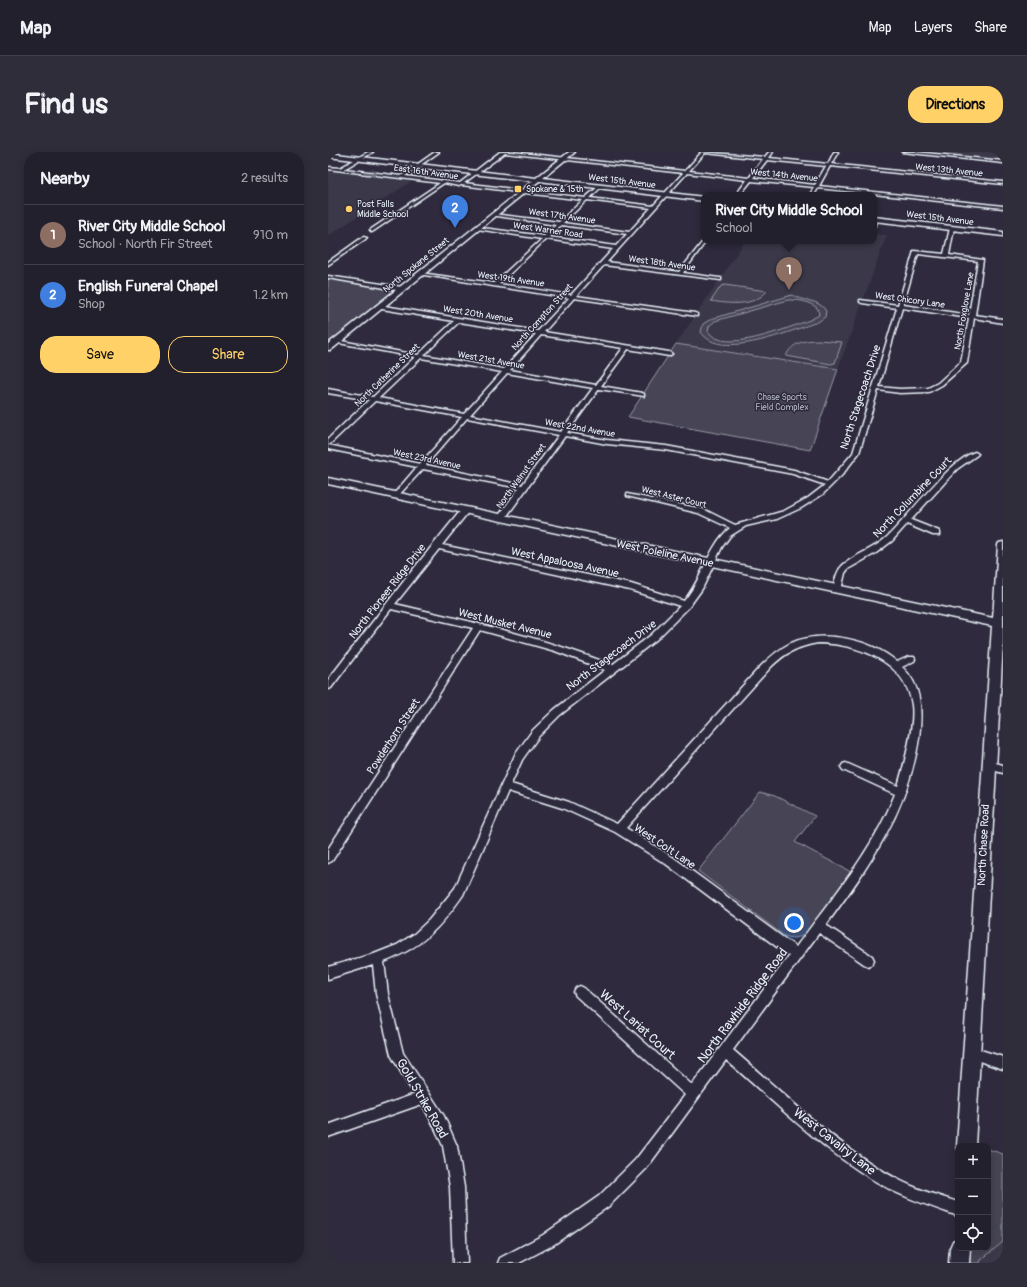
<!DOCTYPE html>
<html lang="en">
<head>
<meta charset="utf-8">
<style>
	:root { --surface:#23202e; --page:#2f2d3a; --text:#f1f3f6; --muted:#a3a3aa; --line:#403e4a; --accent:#ffd166 }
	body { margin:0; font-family:Pangolin,sans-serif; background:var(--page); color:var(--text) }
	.controls { position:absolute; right:12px; bottom:12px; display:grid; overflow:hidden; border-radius:8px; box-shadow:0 2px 10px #0003 }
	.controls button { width:36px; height:36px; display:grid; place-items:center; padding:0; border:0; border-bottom:1px solid var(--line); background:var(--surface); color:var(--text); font:20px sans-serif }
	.you { position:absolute; left:466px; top:771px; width:14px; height:14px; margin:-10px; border:3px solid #fff; border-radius:50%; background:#1a73e8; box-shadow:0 0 0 6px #1a73e833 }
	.badge { display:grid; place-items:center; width:26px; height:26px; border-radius:50%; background:var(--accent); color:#fff; font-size:13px; font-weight:700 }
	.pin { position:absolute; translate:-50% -33px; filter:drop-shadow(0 1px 2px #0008) }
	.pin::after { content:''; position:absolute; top:21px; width:14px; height:12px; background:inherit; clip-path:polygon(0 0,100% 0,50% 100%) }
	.popup { position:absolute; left:373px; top:40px; width:176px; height:52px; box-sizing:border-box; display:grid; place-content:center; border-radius:8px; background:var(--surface); filter:drop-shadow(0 1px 3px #0005); font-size:13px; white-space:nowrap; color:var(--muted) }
	.popup b { font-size:15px; color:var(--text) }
	.popup::after { content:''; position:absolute; left:50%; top:100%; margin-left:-8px; border:8px solid transparent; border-top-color:var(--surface) }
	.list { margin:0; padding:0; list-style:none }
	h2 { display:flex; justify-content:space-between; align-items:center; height:52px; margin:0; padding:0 16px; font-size:17px }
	h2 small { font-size:13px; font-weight:400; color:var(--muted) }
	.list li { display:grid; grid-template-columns:26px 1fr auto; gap:12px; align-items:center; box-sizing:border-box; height:60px; padding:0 16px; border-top:1px solid var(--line) }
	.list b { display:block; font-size:15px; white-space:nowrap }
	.list p { margin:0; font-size:13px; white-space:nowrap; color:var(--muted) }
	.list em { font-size:13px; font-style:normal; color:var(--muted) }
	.actions { display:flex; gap:8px; padding:12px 16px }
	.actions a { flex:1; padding:9px 0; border:1px solid var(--accent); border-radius:16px; text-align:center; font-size:14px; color:var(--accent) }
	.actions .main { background:var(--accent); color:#111 }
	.icon { flex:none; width:22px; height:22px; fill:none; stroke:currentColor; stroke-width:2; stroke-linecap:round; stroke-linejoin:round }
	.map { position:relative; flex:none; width:675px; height:1111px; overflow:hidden; border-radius:16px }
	header { display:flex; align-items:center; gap:24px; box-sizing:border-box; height:56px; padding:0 20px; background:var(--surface); border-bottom:1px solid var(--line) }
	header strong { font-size:19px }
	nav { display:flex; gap:22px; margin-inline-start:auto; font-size:14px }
	.intro { display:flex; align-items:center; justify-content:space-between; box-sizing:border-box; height:96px; padding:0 24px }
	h1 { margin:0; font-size:28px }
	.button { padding:10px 18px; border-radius:16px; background:var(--accent); color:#111; font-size:14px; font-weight:700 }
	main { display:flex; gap:24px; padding:0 24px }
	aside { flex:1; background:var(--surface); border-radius:16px; box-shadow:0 2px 10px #0003 }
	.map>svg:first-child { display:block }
	.built { fill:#3b3749 }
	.green { fill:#464455; stroke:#979aa6; fill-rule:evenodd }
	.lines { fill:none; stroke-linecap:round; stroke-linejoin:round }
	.street-casing { stroke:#e8f1f8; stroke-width:3 }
	.secondary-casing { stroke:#e8f1f8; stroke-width:3 }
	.street { fill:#2f2a3d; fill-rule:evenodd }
	.secondary { fill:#2f2a3d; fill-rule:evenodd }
	.oneway { stroke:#70707e }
	.poi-dot { fill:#ffd166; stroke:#2f2a3d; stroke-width:1.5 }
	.labels { text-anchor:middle; stroke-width:3; stroke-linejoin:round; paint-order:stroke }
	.far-street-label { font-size:9px; fill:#e8f1f8; stroke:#2f2a3d }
	.far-poi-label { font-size:9px; fill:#e8f1f8; stroke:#2f2a3d; text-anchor:start }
	.far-park-label { font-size:9px; fill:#afb4bf; stroke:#2f2a3d }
	.street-label { font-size:11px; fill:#e8f1f8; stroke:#2f2a3d }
	.near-street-label { font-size:13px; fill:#e8f1f8; stroke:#2f2a3d }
</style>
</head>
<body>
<header>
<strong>Map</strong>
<nav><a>Map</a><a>Layers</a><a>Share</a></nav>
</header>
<div class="intro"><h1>Find us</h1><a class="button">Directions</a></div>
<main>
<aside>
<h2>Nearby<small>2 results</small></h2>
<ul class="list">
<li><span class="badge" style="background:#8d6e63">1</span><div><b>River City Middle School</b><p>School · North Fir Street</p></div><em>910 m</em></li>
<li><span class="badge" style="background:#3f7fe0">2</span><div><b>English Funeral Chapel</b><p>Shop</p></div><em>1.2 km</em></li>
</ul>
<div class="actions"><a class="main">Save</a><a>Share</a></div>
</aside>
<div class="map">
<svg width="675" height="1111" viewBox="0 0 675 1111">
	<rect width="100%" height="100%" fill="#2f2a3d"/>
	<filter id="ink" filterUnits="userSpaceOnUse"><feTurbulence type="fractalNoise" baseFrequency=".025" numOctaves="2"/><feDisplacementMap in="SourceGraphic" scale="8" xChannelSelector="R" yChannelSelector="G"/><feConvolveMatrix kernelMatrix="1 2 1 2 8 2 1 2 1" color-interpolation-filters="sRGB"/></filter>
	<g filter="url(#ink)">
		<path class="built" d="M583,0H675V9H671Z
			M0,17L69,25L66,27L84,29L0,84Z
			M546,82L559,83L510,217L348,192L417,89H546Z
			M675,1090V1111H652V1108Z"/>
		<path class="green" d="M0,127L62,136L66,138L0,192Z
			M397,133L439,139C426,155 401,152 383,149L393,134Z
			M464,143C475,150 490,146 498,159L497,165L490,170C464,178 392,210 373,180L375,172L383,167ZM460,148C471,148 482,149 490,157L491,163L482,168C461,175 395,204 380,179L381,174L387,169Z
			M491,188L514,190L507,211L503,212L458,204C464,190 478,188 491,188Z
			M348,192L510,217L482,298L300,265Z
			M432,640L447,644L487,664L467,690L523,720L477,782C469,787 463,787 455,783L370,719Z
			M660,997L675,1002V1090L653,1108L652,1111H641L643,1096H660Z"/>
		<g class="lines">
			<defs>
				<path id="street" d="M40,0H45L16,17L73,24L107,0H111L77,24L132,31L172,0H184L357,19L373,1L372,0L437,5L441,0H445L441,6L500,12L506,0H510L503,12L675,30V32L502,14L491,34L675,54V56L490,36L486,43H482L486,35L423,29L412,43H408L419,28L359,21L279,110L351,120L376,88V89H378L355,121L391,126H393V128L276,113L248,144L367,161L369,162V164L246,146L216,180L341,200L344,202L341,204L300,197L273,234L314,241L316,242V244L271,237L239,281L279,288L338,294L466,318L500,330L525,301L569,156L534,151L532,150V148L570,153L586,99L616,102L622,76L624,75L626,76L621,103L655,108L647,163L675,167V171L646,166L639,211L614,233L601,240L572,241L550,238L531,301L514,323L495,342L473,356L449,367L418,374L402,384L394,395L374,437L361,455L329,487L232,563L211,584L194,608L183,632L241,650L289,672L431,516C441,506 451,497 463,491C495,477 543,487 569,510L580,505H586L587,507L586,509L574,515C595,534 594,561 591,586C580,660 541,714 498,773L544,804L546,808L544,812L540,814L536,812L491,781L405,898C459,944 510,996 573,1029C591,1038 611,1044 630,1050V1064C608,1056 586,1049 565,1039C503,1007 450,953 398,908L318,1017L281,1054L225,1093L191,1111H170L172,1106L215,1083L271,1044L308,1007L357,943L248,844L246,840L248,836L252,834L256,836L364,933L461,804L338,712L287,680L234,656L180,639L135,743C112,776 94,795 56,810L60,842L75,901L116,964L129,994L136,1035L139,1111H125L122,1035L115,994L106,974L94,952L0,985V973L87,942L81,934L63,903L48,842L45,813L0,827V815L46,802L69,793L86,782L101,768L127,736L187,603L204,579L226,558L277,518L227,499L152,478L4,709L0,711V697L145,476L63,457L3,536L0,537V528L79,425L134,357H140L141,359L114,393L303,432L356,449C375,427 380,394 402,376L370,361L299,344V342L375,357L407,373L456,359L480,346L497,333L465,322L338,298L279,292L237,284L176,368H173L169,366L191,336L95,317L69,345H65V343L89,315L0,297V293L92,312L134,265L47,249L2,292L0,293V287L41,248L0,241V237L45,245L87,205L5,190L8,188L90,203L126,169L48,156V154L50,153L210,179L241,146L90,122L92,121L166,131L214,87L149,77L147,75L216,84L228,73L163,63L165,62L231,70L255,48L133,33L131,34L116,31L44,80L42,78L112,31L0,17V15L12,16ZM177,1L355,21L325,54L262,46L272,36L271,34L257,46L136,31ZM377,1L435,7L421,26L361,19ZM439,8L498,14L487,33L425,26ZM259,48L323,56L301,80L235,71ZM233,73L299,82L288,94L221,85ZM218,87L285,97L243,143L171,132ZM590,102L650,109L641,163L575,153ZM574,156L641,166L633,210L610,231L600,236L572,237L551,235ZM131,170L208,182L176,217L96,203ZM213,183L295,196L268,233L182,218ZM93,206L174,220L136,262L51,246ZM179,221L265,236L233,280L142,263ZM139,266L231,283L194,333L98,313ZM111,397L302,438L352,454L323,483L284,513C213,485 140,469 67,452ZM490,491C528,492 578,508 584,553C587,574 576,613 570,634L518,611L515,612L513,615L515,618L567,642C545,699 504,746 468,795L346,706L298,676L442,516C457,501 468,495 490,491Z
					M574,0H587L675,9V11Z
					M548,66L550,67L548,73L546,74V67Z
					M35,85L39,86L0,113V110Z
					M0,124L74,135L77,137L74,139L0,126Z
					M647,300L650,302L649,303L629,317L583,368L611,379V383H605L579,372L564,389L548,401L520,417L517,421L513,438L512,440H506L505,438C507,430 508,419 515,413C528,402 546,397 559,385C581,364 621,309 647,300Z
					M660,609L675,613V621L657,616L655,613L657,610Z
					M643,895L675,905V917L639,905L637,901L639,897Z"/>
				<path id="secondary" d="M241,0H247L215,26L376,45V49L211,29L3,198H0V192L205,29L0,5V1L208,26Z
					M546,65L675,80V84L546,69Z
					M0,326L665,466L670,393L671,391L675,390V491L647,994H630V998L629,994L664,474L0,332Z
					M630,1087V1096H642L641,1111H621L622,1096L625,1089Z"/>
			</defs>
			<use href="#street" class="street-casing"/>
			<use href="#secondary" class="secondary-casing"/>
			<use href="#street" class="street"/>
			<use href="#secondary" class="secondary"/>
		</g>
		<defs><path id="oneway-shaft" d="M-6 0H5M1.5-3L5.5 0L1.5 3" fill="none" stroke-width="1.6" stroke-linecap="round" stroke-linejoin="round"/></defs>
		<use class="oneway" href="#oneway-shaft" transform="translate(43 21) rotate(7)"/>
	</g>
	<g class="poi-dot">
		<rect x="186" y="33" width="8" height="8" rx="2"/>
		<circle cx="21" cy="57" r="4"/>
	</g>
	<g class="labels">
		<g class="far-street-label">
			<text transform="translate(621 18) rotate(6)" y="3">West 13th Avenue</text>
			<text transform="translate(98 20) rotate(8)" y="3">East 16th Avenue</text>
			<text transform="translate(456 23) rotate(6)" y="3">West 14th Avenue</text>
			<text transform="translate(294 29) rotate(7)" y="3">West 15th Avenue</text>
			<text transform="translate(234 64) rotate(8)" y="3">West 17th Avenue</text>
			<text transform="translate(612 66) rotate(7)" y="3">West 15th Avenue</text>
			<text transform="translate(220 78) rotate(8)" y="3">West Warner Road</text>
			<text transform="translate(334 111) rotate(8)" y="3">West 18th Avenue</text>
			<text transform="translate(88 113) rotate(-39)" y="3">North Spokane Street</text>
			<text transform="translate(183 127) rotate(8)" y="3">West 19th Avenue</text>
			<text transform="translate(582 148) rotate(8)" y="3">West Chicory Lane</text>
			<text transform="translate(636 159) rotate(-80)" y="3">North Foxglove Lane</text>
			<text transform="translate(150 162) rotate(9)" y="3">West 20th Avenue</text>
			<text transform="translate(214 165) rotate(-48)" y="3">North Compton Street</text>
			<text transform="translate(163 208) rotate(10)" y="3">West 21st Avenue</text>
			<text transform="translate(59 223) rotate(-44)" y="3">North Catherine Street</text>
			<text transform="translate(252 276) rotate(10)" y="3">West 22nd Avenue</text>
			<text transform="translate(99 307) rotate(12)" y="3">West 23rd Avenue</text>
			<text transform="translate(193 324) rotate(-54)" y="3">North Walnut Street</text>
			<text transform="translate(346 345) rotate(14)" y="3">West Aster Court</text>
		</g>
		<g class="far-poi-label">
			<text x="198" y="40">Spokane &amp; 15th</text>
			<text x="29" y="55">Post Falls<tspan x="29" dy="10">Middle School</tspan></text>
		</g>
		<g class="far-park-label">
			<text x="454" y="248">Chase Sports<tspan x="454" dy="10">Field Complex</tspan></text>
		</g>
		<g class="street-label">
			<text transform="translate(532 245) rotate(-72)" y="4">North Stagecoach Drive</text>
			<text transform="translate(584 345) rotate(-46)" y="4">North Columbine Court</text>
			<text transform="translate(337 401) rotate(12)" y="4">West Poleline Avenue</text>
			<text transform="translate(237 410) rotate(12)" y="4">West Appaloosa Avenue</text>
			<text transform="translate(59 439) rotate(-52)" y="4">North Pioneer Ridge Drive</text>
			<text transform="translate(177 471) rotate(14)" y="4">West Musket Avenue</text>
			<text transform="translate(283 503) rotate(-37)" y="4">North Stagecoach Drive</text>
			<text transform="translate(65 584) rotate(-57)" y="4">Powderhorn Street</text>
			<text transform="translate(655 693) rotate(-87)" y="4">North Chase Road</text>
			<text transform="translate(337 694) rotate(34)" y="4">West Colt Lane</text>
		</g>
		<g class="near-street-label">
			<text transform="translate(414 853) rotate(-53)" y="5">North Rawhide Ridge Road</text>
			<text transform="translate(310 872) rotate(42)" y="5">West Lariat Court</text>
			<text transform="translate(95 946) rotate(60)" y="5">Gold Strike Road</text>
			<text transform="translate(507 989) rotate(38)" y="5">West Cavalry Lane</text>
		</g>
	</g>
</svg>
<div class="controls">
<button>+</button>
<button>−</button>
<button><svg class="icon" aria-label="locate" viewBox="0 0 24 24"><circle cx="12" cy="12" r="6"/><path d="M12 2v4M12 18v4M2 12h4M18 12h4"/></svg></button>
</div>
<div class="you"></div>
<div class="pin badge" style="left:461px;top:138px;background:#8d6e63">1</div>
<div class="popup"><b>River City Middle School</b>School</div>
<div class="pin badge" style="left:127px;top:76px;background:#3f7fe0">2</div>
</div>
</main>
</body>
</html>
